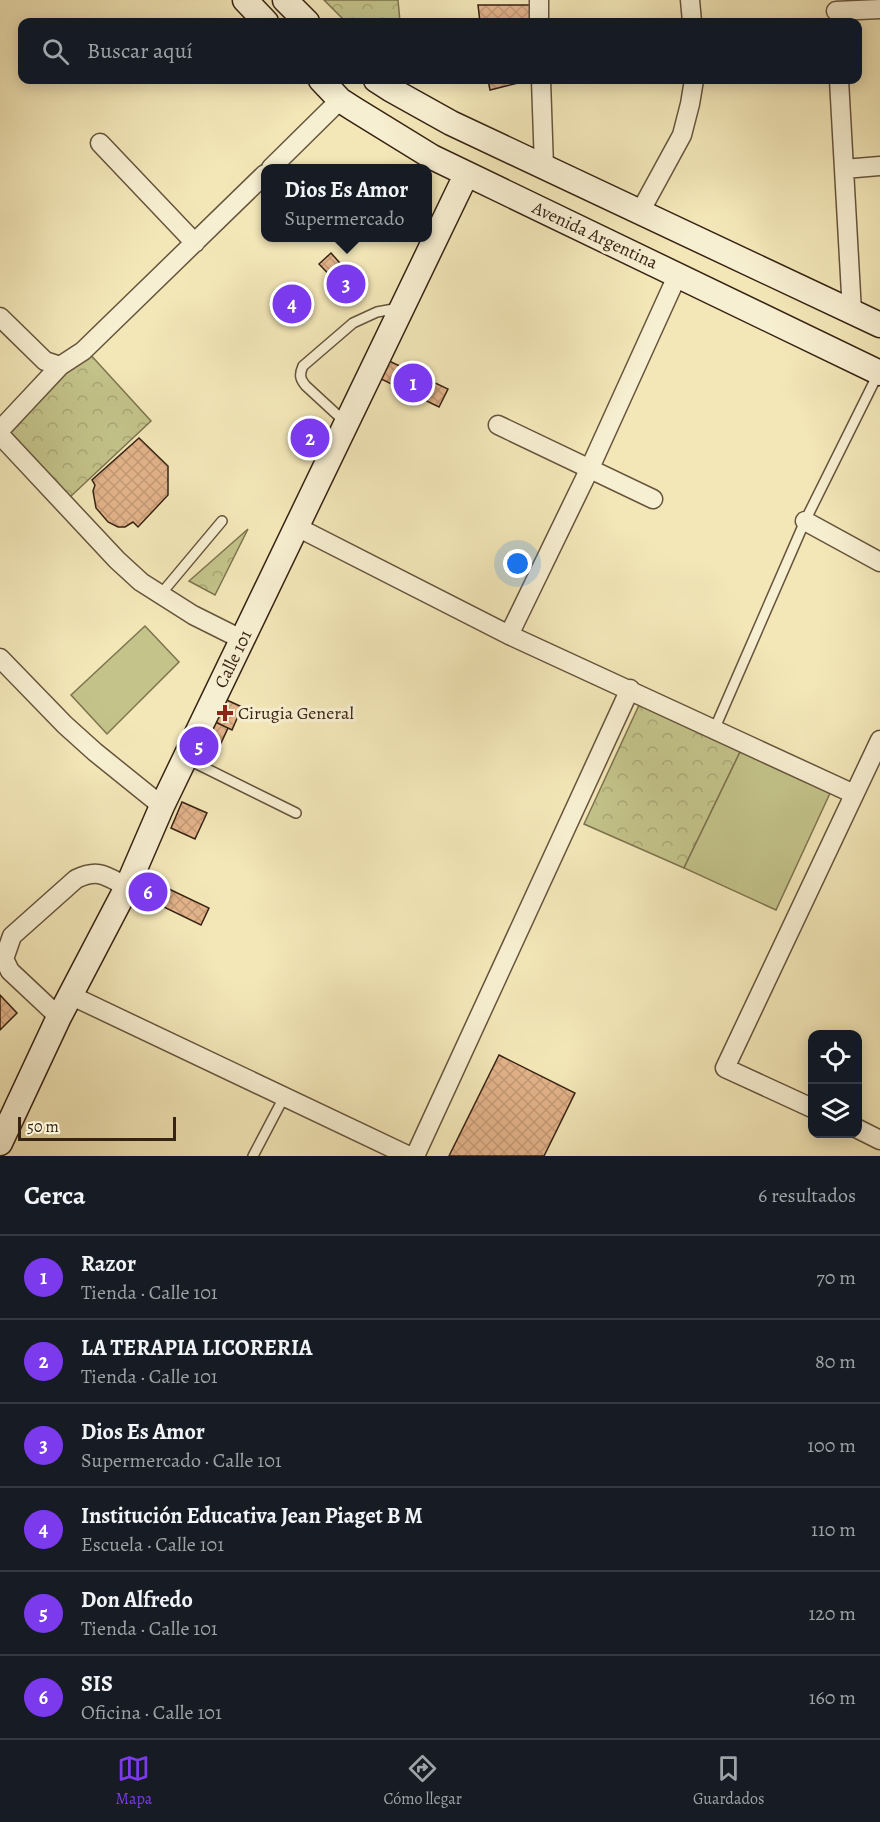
<!DOCTYPE html>
<html lang="es">
<head>
<meta charset="utf-8">
<style>
	:root { --surface:#171b24; --page:#242831; --text:#f1f3f6; --muted:#9ea1a6; --line:#363941; --accent:#7c3aed }
	body { margin:0; font-family:Alegreya,serif; background:var(--page); color:var(--text) }
	.controls { position:absolute; right:18px; bottom:18px; display:grid; overflow:hidden; border-radius:12px; box-shadow:0 3px 15px #0003 }
	.controls button { width:54px; height:54px; display:grid; place-items:center; padding:0; border:0; border-bottom:2px solid var(--line); background:var(--surface); color:var(--text); font:30px sans-serif }
	.scale { position:absolute; left:18px; bottom:15px; width:158px; box-sizing:border-box; padding-left:6px; border:3px solid #372314; border-top:0; font-size:16px; line-height:21px; white-space:nowrap; color:#372314; -webkit-text-stroke:4px #f7efd1; paint-order:stroke }
	.you { position:absolute; left:518px; top:564px; width:21px; height:21px; margin:-15px; border:4px solid #fff; border-radius:50%; background:#1a73e8; box-shadow:0 0 0 9px #1a73e833 }
	.badge { display:grid; place-items:center; width:39px; height:39px; border-radius:50%; background:var(--accent); color:#fff; font-size:20px; font-weight:700 }
	.pin { position:absolute; translate:-50% -50%; border:3px solid #fff; box-shadow:0 2px 6px #0006 }
	.popup { position:absolute; left:261px; top:164px; width:171px; height:78px; box-sizing:border-box; display:grid; place-content:center; border-radius:12px; background:var(--surface); filter:drop-shadow(0 2px 4px #0005); font-size:20px; white-space:nowrap; color:var(--muted) }
	.popup b { font-size:22px; color:var(--text) }
	.popup::after { content:''; position:absolute; left:50%; top:100%; margin-left:-12px; border:12px solid transparent; border-top-color:var(--surface) }
	.list { margin:0; padding:0; list-style:none }
	h2 { display:flex; justify-content:space-between; align-items:center; height:78px; margin:0; padding:0 24px; font-size:26px }
	h2 small { font-size:20px; font-weight:400; color:var(--muted) }
	.list li { display:grid; grid-template-columns:39px 1fr auto; gap:18px; align-items:center; box-sizing:border-box; height:84px; padding:0 24px; border-top:2px solid var(--line) }
	.list b { display:block; font-size:22px; white-space:nowrap }
	.list p { margin:0; font-size:20px; white-space:nowrap; color:var(--muted) }
	.list em { font-size:20px; font-style:normal; color:var(--muted) }
	.icon { flex:none; width:33px; height:33px; fill:none; stroke:currentColor; stroke-width:2; stroke-linecap:round; stroke-linejoin:round }
	.map { position:relative; flex:none; width:880px; height:1156px; overflow:hidden }
	.search { position:absolute; background:var(--surface); box-shadow:0 3px 15px #0003; left:18px; right:18px; top:18px; height:66px; display:flex; align-items:center; gap:15px; box-sizing:border-box; padding:0 21px; border-radius:12px; color:var(--muted); font-size:22px }
	.sheet { height:582px; background:var(--surface) }
	nav { display:flex; justify-content:space-around; align-items:center; box-sizing:border-box; height:84px; border-top:2px solid var(--line); background:var(--surface); font-size:16px; color:var(--muted) }
	nav a { display:grid; justify-items:center; gap:3px }
	nav .on { color:var(--accent) }
	.map>svg:first-child { display:block }
	.park { fill:url(#park-crowns); stroke:#7d734f; stroke-width:1.5 }
	.garden { fill:#c3c38a; stroke:#7d734f; stroke-width:1.5 }
	.building { fill:url(#building-cross-hatch); stroke:#372314; stroke-width:1.5 }
	.lines { fill:none; stroke-linecap:round; stroke-linejoin:round }
	.lane-casing { stroke:#66543d; stroke-width:12 }
	.street-casing { stroke:#66543d; stroke-width:21 }
	.secondary-casing { stroke:#372314; stroke-width:27 }
	.lane { stroke:#f7efd1; stroke-width:9 }
	.street { stroke:#f7efd1; stroke-width:18 }
	.secondary { stroke:#f7efd1; stroke-width:24 }
	.poi-dot { fill:#8f2418; stroke:#f7efd1; stroke-width:2 }
	.labels { text-anchor:middle; stroke-width:6; stroke-linejoin:round; paint-order:stroke }
	.street-label { font-size:18px; fill:#372314; stroke:#f7efd1 }
	.poi-label { font-size:18px; fill:#372314; stroke:#f7efd1; text-anchor:start }
</style>
</head>
<body>
<div class="map">
<svg width="880" height="1156" viewBox="0 0 880 1156">
	<defs>
		<pattern id="park-crowns" width="20" height="18" patternUnits="userSpaceOnUse" patternTransform="scale(1.5)"><rect width="20" height="18" fill="#c3c38a"/><path d="M2 6a3 3 0 1 1 6 0M12 15a3 3 0 1 1 6 0" fill="none" stroke="#a8a776"/></pattern>
		<pattern id="building-cross-hatch" width="8" height="8" patternUnits="userSpaceOnUse" patternTransform="scale(1.5)"><rect width="8" height="8" fill="#e3b38a"/><path d="M0 0l8 8M0 8l8-8" fill="none" stroke="#c39a76"/></pattern>
	</defs>
	<rect width="100%" height="100%" fill="#f3e7b8"/>
	<filter id="stains"><feTurbulence type="fractalNoise" baseFrequency=".00333" numOctaves="4"/><feColorMatrix values="0 0 0 0 .2 0 0 0 0 .09 0 0 0 0 .02 0 0 0 .5 -.17"/></filter>
	<radialGradient id="worn" r=".72"><stop offset=".6" stop-color="#630" stop-opacity="0"/><stop offset="1" stop-color="#630" stop-opacity=".3"/></radialGradient>
	<path class="park" d="M324,0H398L400,22H346Z
		M88,352L151,421L69,498L5,426Z
		M248,529L215,595L189,581Z
		M640,703L741,750L684,868L584,824Z"/>
	<path class="garden" d="M145,626L179,662L107,734L71,695Z
		M741,750L832,789L776,910L684,868Z"/>
	<path class="building" d="M478,5H532L533,22H480Z
		M488,80H530L490,90Z
		M331,253L355,280L344,290L319,264Z
		M387,360L448,389L439,407L379,378Z
		M139,438L168,466V495L138,527L133,522L125,527H118L108,522L96,508L93,491L95,485L92,480Z
		M218,696L242,707L232,730L207,718Z
		M207,718L228,728L214,758L194,748Z
		M182,802L207,813L195,839L171,828Z
		M148,879L209,908L201,925L141,896Z
		M0,995L17,1013L0,1030Z
		M499,1055L575,1093L544,1156H449Z"/>
	<g class="lines">
		<defs>
			<path id="lane" d="M345,422L306,386C300,379 299,375 303,366L353,323L377,312L399,308
				M160,595L222,521
				M714,730L805,521L879,372
				M185,758L296,813
				M253,1156L284,1097"/>
			<path id="street" d="M539,0V22
				M690,0L692,22
				M836,11L880,9
				M541,80L544,167
				M839,80L852,312
				M100,143L195,243
				M271,168L340,100
				M844,169L880,166
				M640,212L682,135L690,104L694,80
				M0,317L45,361L60,366
				M498,425L653,499
				M0,430L60,366L83,351L265,174
				M0,435L117,560L141,582L193,615L243,640
				M805,521L880,562
				M297,527L509,635L854,794
				M509,635L589,470L678,274
				M0,658L65,725L95,752L162,806
				M70,995L409,1156
				M59,1017L10,971L4,959L12,936L76,879C99,868 106,876 127,887
				M812,1108L725,1068L880,740
				M858,1129L880,1140
				M415,1156L630,689"/>
			<path id="secondary" d="M245,0L266,22
				M285,0L307,22
				M321,80L340,100L354,109L432,157L880,373
				M376,80L390,89L451,123L880,325
				M0,1143L59,1017L127,887L162,806L466,175"/>
		</defs>
		<use href="#lane" class="lane-casing"/>
		<use href="#street" class="street-casing"/>
		<use href="#secondary" class="secondary-casing"/>
		<use href="#lane" class="lane"/>
		<use href="#street" class="street"/>
		<use href="#secondary" class="secondary"/>
	</g>
	<path class="poi-dot" d="M222 704h6v6h6v6h-6v6h-6v-6h-6v-6h6z"/>
	<g class="labels">
		<g class="street-label">
			<text transform="translate(595 235) rotate(25)" y="6">Avenida Argentina</text>
			<text transform="translate(233 659) rotate(-64)" y="6">Calle 101</text>
		</g>
		<g class="poi-label">
			<text x="238" y="719">Cirugia General</text>
		</g>
	</g>
	<rect width="100%" height="100%" filter="url(#stains)"/>
	<rect width="100%" height="100%" fill="url(#worn)"/>
</svg>
<div class="controls">
<button><svg class="icon" aria-label="locate" viewBox="0 0 24 24"><circle cx="12" cy="12" r="6"/><path d="M12 2v4M12 18v4M2 12h4M18 12h4"/></svg></button>
<button><svg class="icon" aria-label="layers" viewBox="0 0 24 24"><path d="M12 4l9 5-9 5-9-5zM3 14l9 5 9-5"/></svg></button>
</div>
<div class="scale">50 m</div>
<div class="you"></div>
<div class="pin badge" style="left:413px;top:383px">1</div>
<div class="pin badge" style="left:310px;top:438px">2</div>
<div class="pin badge" style="left:346px;top:284px">3</div>
<div class="popup"><b>Dios Es Amor</b>Supermercado</div>
<div class="pin badge" style="left:292px;top:304px">4</div>
<div class="pin badge" style="left:199px;top:746px">5</div>
<div class="pin badge" style="left:148px;top:892px">6</div>
<div class="search"><svg class="icon" aria-label="search" viewBox="0 0 24 24"><circle cx="10" cy="10" r="6"/><path d="M15 15l6 6"/></svg>Buscar aquí</div>
</div>
<section class="sheet">
<h2>Cerca<small>6 resultados</small></h2>
<ul class="list">
<li><span class="badge">1</span><div><b>Razor</b><p>Tienda · Calle 101</p></div><em>70 m</em></li>
<li><span class="badge">2</span><div><b>LA TERAPIA LICORERIA</b><p>Tienda · Calle 101</p></div><em>80 m</em></li>
<li><span class="badge">3</span><div><b>Dios Es Amor</b><p>Supermercado · Calle 101</p></div><em>100 m</em></li>
<li><span class="badge">4</span><div><b>Institución Educativa Jean Piaget B M</b><p>Escuela · Calle 101</p></div><em>110 m</em></li>
<li><span class="badge">5</span><div><b>Don Alfredo</b><p>Tienda · Calle 101</p></div><em>120 m</em></li>
<li><span class="badge">6</span><div><b>SIS</b><p>Oficina · Calle 101</p></div><em>160 m</em></li>
</ul>
</section>
<nav>
<a class="on"><svg class="icon" aria-label="map" viewBox="0 0 24 24"><path d="M3 6l6-2 6 2 6-2v14l-6 2-6-2-6 2zM9 4v14M15 6v14"/></svg>Mapa</a>
<a><svg class="icon" aria-label="directions" viewBox="0 0 24 24"><path d="M12 3l9 9-9 9-9-9zM9 14v-3h6M13 9l2 2-2 2"/></svg>Cómo llegar</a>
<a><svg class="icon" aria-label="saved" viewBox="0 0 24 24"><path d="M7 4h10v16l-5-4-5 4z"/></svg>Guardados</a>
</nav>
</body>
</html>
